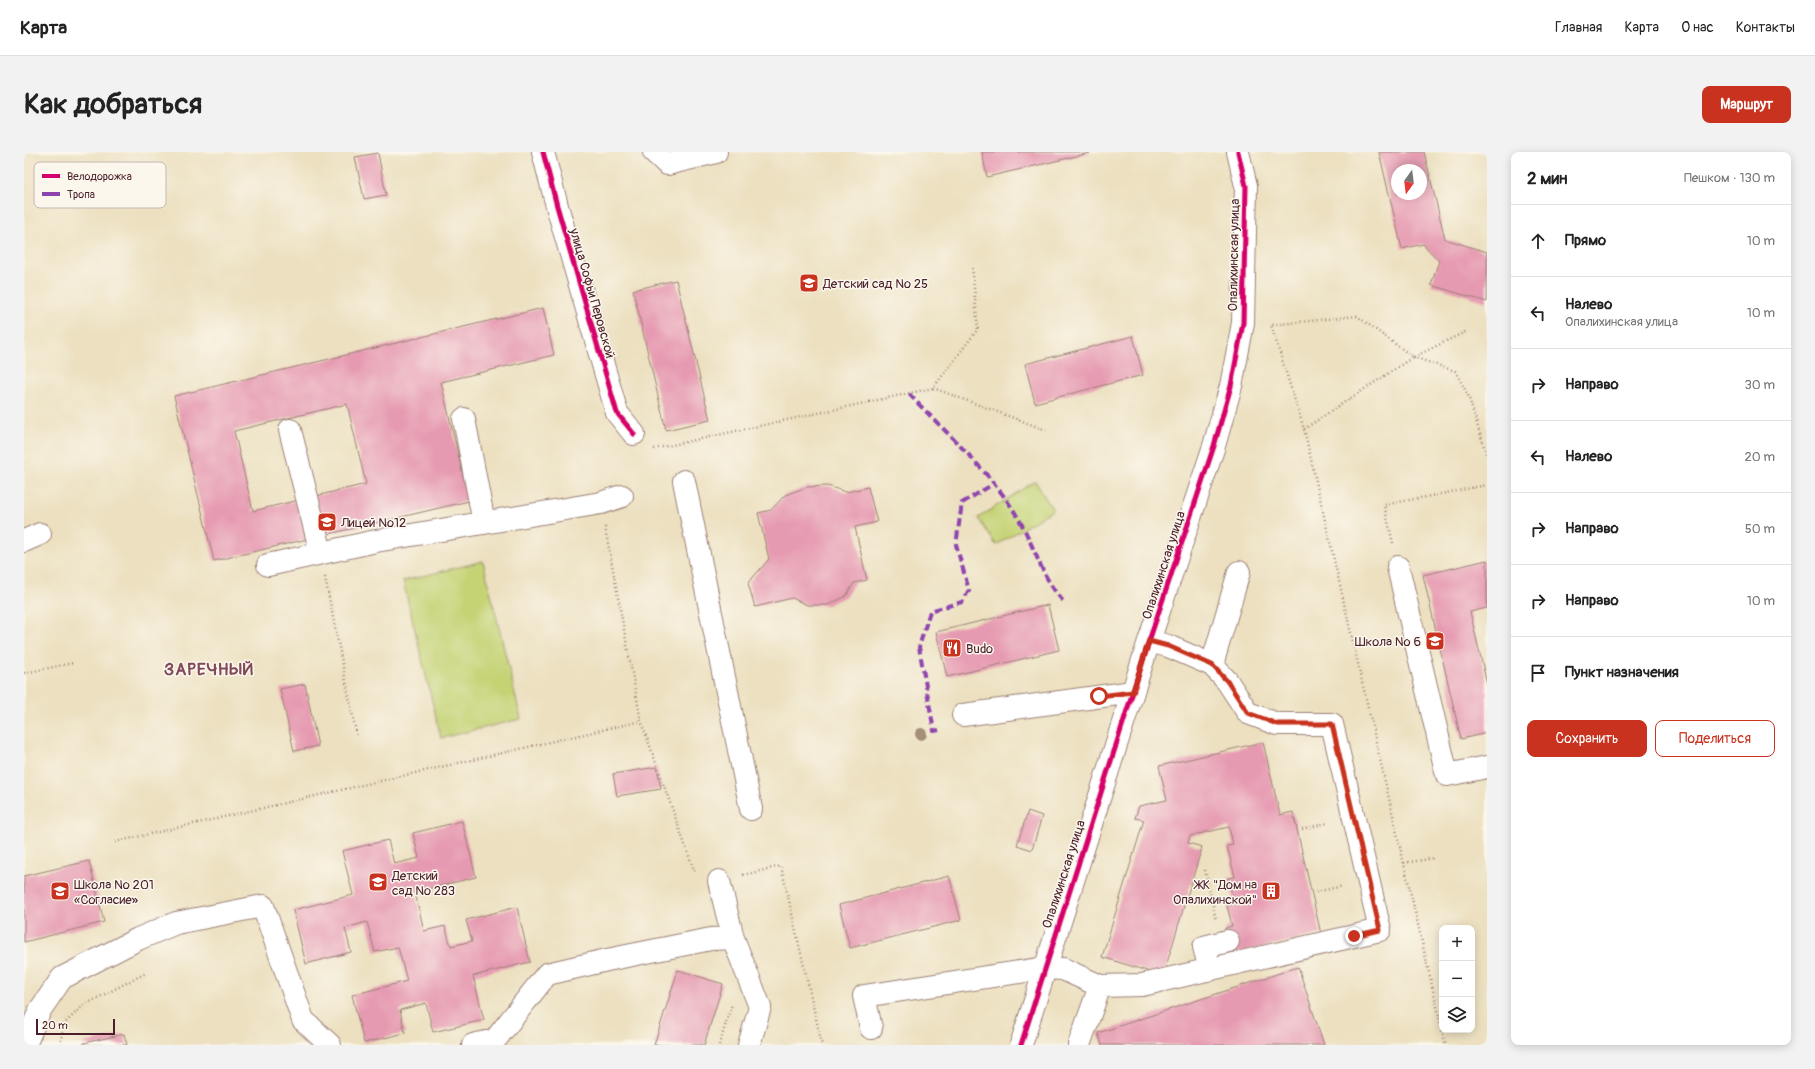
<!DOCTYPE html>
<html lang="ru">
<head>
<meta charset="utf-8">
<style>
	:root { --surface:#fff; --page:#f2f2f2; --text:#222; --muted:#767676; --line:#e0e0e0; --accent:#c8321e }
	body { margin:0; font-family:Pangolin,sans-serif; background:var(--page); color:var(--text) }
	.controls { position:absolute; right:12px; bottom:12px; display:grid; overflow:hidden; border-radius:8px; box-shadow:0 2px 10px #0003 }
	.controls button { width:36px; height:36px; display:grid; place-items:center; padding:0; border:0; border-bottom:1px solid var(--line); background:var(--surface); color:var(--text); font:20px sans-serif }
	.compass { position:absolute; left:1367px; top:12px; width:36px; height:36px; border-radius:50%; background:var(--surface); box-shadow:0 2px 10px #0003; rotate:194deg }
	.scale { position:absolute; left:12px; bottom:10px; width:79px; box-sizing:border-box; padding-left:4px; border:2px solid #4a1f2b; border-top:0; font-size:11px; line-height:14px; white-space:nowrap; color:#4a1f2b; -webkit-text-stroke:3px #fbf7ec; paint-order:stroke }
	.stop { position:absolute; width:12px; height:12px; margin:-9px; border:3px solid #c8321e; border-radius:50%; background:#fff }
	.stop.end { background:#c8321e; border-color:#fff; box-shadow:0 1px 4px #0008 }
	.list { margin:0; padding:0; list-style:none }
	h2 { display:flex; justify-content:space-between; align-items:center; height:52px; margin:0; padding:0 16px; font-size:17px }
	h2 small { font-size:13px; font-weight:400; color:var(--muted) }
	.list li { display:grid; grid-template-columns:26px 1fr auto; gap:12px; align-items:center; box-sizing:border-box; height:72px; padding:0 16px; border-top:1px solid var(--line) }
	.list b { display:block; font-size:15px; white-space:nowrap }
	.list p { margin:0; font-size:13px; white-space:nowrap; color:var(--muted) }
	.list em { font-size:13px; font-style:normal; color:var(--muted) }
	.actions { display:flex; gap:8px; padding:12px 16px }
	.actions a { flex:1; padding:9px 0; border:1px solid var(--accent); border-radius:8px; text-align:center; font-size:14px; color:var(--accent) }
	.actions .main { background:var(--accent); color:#fff }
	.icon { flex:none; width:22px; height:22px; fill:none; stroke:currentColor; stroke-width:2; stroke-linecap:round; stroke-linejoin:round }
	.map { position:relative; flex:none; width:1463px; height:893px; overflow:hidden; border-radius:8px }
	header { display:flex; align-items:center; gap:24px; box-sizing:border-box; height:56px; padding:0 20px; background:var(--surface); border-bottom:1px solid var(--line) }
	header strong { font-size:19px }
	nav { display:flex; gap:22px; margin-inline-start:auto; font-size:14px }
	.intro { display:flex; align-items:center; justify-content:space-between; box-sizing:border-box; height:96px; padding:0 24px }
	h1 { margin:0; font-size:28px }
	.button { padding:10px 18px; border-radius:8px; background:var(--accent); color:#fff; font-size:14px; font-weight:700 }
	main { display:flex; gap:24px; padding:0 24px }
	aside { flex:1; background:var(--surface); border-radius:8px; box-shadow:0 2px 10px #0003 }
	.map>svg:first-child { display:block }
	.green { fill:#c5d375; stroke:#887950 }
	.building { fill:#e69ab1; fill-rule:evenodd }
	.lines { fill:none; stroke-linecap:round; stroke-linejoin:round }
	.minor-casing { stroke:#9b8076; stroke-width:24 }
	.path { stroke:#9b8076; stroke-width:2.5; stroke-dasharray:1 3; stroke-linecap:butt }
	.minor { stroke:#fff; stroke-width:22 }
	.quiet { stroke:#8e44ad; stroke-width:4; stroke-dasharray:8 4; stroke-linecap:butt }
	.cycleway-casing { stroke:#fbf7ec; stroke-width:8 }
	.cycleway { stroke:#d6006c; stroke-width:5 }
	.tree { fill:#a48f78 }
	.route { stroke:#c8321e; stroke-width:5 }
	.labels { text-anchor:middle; stroke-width:3; stroke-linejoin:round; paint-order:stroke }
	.street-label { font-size:13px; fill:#4a1f2b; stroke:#fbf7ec }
	.poi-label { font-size:13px; fill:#4a1f2b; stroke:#fbf7ec; text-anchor:start }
	.district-label { font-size:17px; font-weight:bold; letter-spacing:1px; fill:#814a5a; stroke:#fbf7ec }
	.key { fill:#fbf7ec; stroke:#c6b6b2; stroke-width:1 }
	.key-label { font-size:11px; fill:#4a1f2b }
</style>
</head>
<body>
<header>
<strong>Карта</strong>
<nav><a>Главная</a><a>Карта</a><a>О нас</a><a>Контакты</a></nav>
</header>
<div class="intro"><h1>Как добраться</h1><a class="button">Маршрут</a></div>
<main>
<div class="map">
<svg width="1463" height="893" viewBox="0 0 1463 893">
	<rect width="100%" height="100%" fill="#fbf7ec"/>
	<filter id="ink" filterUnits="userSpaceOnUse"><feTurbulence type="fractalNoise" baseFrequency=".025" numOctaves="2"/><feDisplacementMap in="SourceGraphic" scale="8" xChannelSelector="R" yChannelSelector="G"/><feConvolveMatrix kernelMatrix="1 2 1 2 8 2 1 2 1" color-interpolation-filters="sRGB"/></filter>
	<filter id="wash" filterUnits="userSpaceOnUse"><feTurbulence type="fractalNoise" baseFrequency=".012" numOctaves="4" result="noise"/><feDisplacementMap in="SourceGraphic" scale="16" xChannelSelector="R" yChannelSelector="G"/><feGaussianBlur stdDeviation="0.9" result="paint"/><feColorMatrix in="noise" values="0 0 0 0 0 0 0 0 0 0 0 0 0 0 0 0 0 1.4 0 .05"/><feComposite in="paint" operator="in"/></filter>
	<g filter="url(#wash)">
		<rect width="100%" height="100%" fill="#ece0c0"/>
		<path class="green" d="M1011,329L1029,358L972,393L954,366Z
			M459,409L497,567L417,586L379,429Z"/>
		<g id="blocks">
			<path class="building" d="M958,0H1066V1L963,25Z
				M1355,0H1400L1421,87L1463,100V150L1407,133L1415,109L1399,92L1378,97ZM1373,18H1397V42H1373Z
				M354,1L362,43L340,47L331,5Z
				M652,128L686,268L642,278L609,138Z
				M519,156L530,203L417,230L445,349L190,409L150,244ZM323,252L342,332L229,359L210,279Z
				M1109,184L1119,223L1011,251L1001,212Z
				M804,334L822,340L844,335L853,370L831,375L843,428L830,431L822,444L804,453H783L768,446L731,455L724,431L745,407L734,361L747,358L761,343L783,335Z
				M1463,408V456L1446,460L1463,532V581L1437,587L1399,423Z
				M1024,453L1035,498L923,525L912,480Z
				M281,532L294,594L270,599L256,537Z
				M1239,590L1256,663L1269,660L1297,782L1207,803L1201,776L1208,774L1203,753L1210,752L1204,726L1211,725L1203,694L1209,693L1205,675L1166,684L1164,691L1178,695L1139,824L1078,805L1120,668L1111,666L1115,654L1143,648L1135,614Z
				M633,615L637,637L593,644L589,622Z
				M1004,659L1018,664L1008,698L993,693Z
				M438,669L452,725L391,740L400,779L421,774L427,794L448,789L442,768L493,755L506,810L449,824L460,868L409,880L402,851L376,858L381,881L340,891L328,843L383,829L374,795L351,800L343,770L321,776L327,800L282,812L269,758L329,743L318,699L364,688L370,712L395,706L389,681Z
				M65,709L80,770L0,790V724Z
				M925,724L937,768L826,796L815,753Z
				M1274,815L1300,893H1078L1074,881Z
				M654,818L699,832L680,893H630Z
				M100,882L103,893H60V891Z"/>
		</g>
	</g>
	<g filter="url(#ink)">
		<use href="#blocks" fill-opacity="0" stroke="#9b8076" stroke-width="1"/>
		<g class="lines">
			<defs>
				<path id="minor" d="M519,0L533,54L593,261L610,282
					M630,0L643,12L692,0
					M440,267L460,371
					M266,278L297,401
					M660,329L727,657
					M0,389L16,382
					M244,413L352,389L577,351L598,344
					M1374,415L1423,623L1463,615
					M1188,513L1215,420
					M939,563L1109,540
					M695,729L709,786L736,855L725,893
					M1186,818L1180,795L1204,789
					M847,876L840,844L1021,816L1039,817L1076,834L1118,833L1356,778L1308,572H1253L1224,561L1203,529L1188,513L1144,494L1125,489
					M1,893L16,858L38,826L114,787L152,771L239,754L279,868L306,893
					M449,893L471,888L523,822L583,808L687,787L709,786
					M997,893L1125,489L1190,294L1207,234L1219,171L1222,34L1214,0
					M1055,893L1076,834"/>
			</defs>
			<use href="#minor" class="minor-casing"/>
			<path class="path" d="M1389,205L1431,219L1444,243L1463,304
				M1390,205L1443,179
				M909,236L1022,278
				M1280,277L1389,205L1333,164L1247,173L1280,277L1418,877
				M630,297L909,236L954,177L948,114
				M581,375L617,569L671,721
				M1369,391L1360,353L1463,333
				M301,425L333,585
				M0,521L49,511
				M1278,677L1304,671
				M91,690L617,569
				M1380,711L1411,706
				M1181,718L1192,767
				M719,723L757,714L798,893
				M1292,740L1319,734
				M1418,878L1422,893
				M36,893L40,872L60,853L122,821
				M695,893L708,852"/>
			<use href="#minor" class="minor"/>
			<path class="quiet" d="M885,242C920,279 967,320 993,364C1010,392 1017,425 1039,449
				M915,578L910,579L895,495L906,459L938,450L945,438L932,393L938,351L971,331"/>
			<defs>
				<path id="cycleway" d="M519,0L533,54L593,261L610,282
					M997,893L1125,489L1190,294L1207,234L1219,171L1222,34L1214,0"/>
			</defs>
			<use href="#cycleway" class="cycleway-casing"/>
			<use href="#cycleway" class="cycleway"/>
		</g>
		<circle class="tree" cx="897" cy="582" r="6"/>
	</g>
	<g class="lines" filter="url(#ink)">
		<path class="route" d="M1075,544L1109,540L1125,489L1144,494L1188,513L1203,529L1224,561L1253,572H1308L1356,778L1330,784"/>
	</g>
	<defs>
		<symbol id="school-square" viewBox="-11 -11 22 22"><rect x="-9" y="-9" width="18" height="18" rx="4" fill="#c8321e" stroke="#fbf7ec"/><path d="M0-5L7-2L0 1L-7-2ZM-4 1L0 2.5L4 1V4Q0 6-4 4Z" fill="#fff"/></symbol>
		<symbol id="restaurant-square" viewBox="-11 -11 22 22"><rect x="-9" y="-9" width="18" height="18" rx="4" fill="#c8321e" stroke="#fbf7ec"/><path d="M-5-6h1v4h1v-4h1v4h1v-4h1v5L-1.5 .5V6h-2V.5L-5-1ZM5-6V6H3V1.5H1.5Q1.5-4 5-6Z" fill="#fff"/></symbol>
		<symbol id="building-square" viewBox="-11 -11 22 22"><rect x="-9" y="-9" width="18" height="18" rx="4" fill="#c8321e" stroke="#fbf7ec"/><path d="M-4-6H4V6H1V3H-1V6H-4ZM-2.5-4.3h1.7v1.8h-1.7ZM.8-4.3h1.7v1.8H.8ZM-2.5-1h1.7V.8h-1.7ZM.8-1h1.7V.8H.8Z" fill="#fff"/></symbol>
	</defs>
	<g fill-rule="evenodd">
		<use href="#school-square" x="774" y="120" width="22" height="22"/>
		<use href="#school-square" x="292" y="359" width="22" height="22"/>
		<use href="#school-square" x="1400" y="478" width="22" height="22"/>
		<use href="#restaurant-square" x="917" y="485" width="22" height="22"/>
		<use href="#school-square" x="343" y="719" width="22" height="22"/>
		<use href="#school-square" x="25" y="728" width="22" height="22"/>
		<use href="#building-square" x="1236" y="728" width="22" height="22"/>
	</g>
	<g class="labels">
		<g class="street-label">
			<text transform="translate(1209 103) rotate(-89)" y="5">Опалихинская улица</text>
			<text transform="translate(569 141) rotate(74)" y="5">улица Софьи Перовской</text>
			<text transform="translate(1139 413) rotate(-72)" y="5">Опалихинская улица</text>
			<text transform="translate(1039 722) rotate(-72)" y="5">Опалихинская улица</text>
		</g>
		<g class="poi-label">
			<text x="799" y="136">Детский сад № 25</text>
			<text x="317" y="375">Лицей №12</text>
			<text x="1397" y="494" text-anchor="end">Школа № 6</text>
			<text x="942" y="501">Budo</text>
			<text x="368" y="728">Детский<tspan x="368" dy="15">сад № 283</tspan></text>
			<text x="50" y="737">Школа № 201<tspan x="50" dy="15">«Согласие»</tspan></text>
			<text x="1233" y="737" text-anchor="end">ЖК "Дом на<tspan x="1233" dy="15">Опалихинской"</tspan></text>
		</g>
		<g class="district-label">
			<text x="185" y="523">ЗАРЕЧНЫЙ</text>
		</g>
	</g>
	<rect x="10" y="10" width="132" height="46" rx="6" class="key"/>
	<rect x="18" y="22" width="18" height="4" fill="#d6006c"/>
	<rect x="18" y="40" width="18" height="4" fill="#8e44ad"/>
	<g class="key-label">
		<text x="43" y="28">Велодорожка</text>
		<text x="43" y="46">Тропа</text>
	</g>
</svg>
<div class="controls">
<button>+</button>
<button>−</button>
<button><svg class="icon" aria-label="layers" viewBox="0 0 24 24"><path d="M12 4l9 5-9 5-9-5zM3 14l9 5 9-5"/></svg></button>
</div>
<svg class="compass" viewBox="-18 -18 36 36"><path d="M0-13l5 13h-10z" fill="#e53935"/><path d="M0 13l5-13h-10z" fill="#767676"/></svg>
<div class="scale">20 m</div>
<div class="stop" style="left:1075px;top:544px"></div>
<div class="stop end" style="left:1330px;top:784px"></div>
</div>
<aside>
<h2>2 мин<small>Пешком · 130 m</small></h2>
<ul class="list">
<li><svg class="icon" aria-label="ahead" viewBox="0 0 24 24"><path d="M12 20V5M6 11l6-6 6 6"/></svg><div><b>Прямо</b></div><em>10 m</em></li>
<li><svg class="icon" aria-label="left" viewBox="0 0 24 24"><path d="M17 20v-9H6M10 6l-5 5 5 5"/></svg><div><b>Налево</b><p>Опалихинская улица</p></div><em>10 m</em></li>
<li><svg class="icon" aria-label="right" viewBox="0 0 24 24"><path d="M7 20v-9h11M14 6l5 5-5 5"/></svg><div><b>Направо</b></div><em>30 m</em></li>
<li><svg class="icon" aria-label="left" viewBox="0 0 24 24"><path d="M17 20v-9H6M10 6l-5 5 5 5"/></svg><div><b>Налево</b></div><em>20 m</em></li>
<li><svg class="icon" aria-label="right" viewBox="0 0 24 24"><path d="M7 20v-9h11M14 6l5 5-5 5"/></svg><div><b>Направо</b></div><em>50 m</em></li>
<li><svg class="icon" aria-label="right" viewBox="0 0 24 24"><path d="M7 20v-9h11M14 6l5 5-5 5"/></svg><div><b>Направо</b></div><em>10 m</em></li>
<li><svg class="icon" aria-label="arrive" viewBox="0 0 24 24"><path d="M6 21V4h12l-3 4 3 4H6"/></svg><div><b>Пункт назначения</b></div></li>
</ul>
<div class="actions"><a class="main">Сохранить</a><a>Поделиться</a></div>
</aside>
</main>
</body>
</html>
